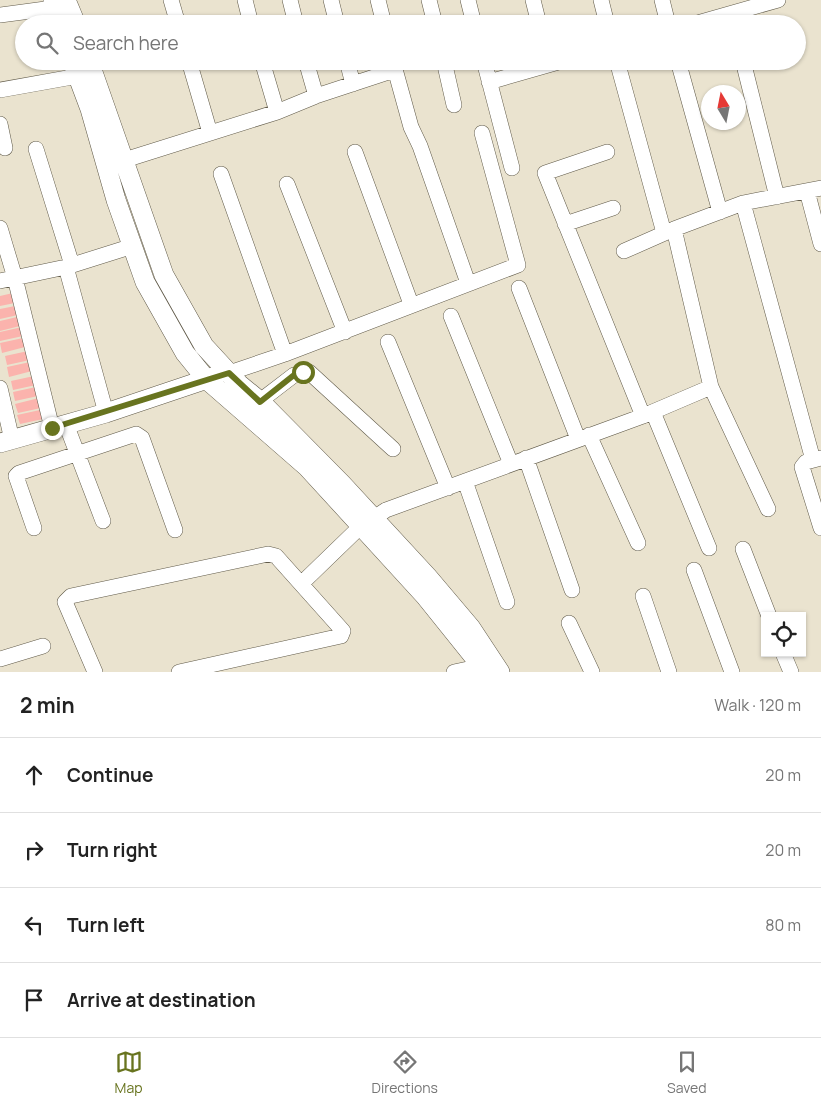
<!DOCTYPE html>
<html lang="en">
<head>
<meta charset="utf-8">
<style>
	:root { --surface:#fff; --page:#f6f6f6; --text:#222; --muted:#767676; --line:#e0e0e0; --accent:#68741f }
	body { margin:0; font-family:Manrope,sans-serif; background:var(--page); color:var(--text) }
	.controls { position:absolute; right:15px; bottom:15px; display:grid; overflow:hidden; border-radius:0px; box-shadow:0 1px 4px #0004 }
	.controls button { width:45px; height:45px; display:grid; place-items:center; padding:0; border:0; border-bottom:1px solid var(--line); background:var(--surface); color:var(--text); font:25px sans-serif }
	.compass { position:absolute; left:701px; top:85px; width:45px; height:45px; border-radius:50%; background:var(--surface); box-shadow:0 1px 4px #0004; rotate:350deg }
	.stop { position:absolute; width:15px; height:15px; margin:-11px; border:4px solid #68741f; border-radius:50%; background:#fff }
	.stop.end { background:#68741f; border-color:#fff; box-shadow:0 1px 5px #0008 }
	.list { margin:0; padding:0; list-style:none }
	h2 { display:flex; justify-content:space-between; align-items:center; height:65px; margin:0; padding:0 20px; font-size:21px }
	h2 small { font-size:16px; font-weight:400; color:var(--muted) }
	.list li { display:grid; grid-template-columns:32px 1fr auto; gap:15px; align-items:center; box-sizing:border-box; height:75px; padding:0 20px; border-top:1px solid var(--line) }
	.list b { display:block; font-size:19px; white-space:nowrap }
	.list em { font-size:16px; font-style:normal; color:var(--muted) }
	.icon { flex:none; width:28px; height:28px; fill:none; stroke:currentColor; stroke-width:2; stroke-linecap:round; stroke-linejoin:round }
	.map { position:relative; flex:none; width:821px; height:672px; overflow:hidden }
	.search { position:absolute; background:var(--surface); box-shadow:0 1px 4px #0004; left:15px; right:15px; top:15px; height:55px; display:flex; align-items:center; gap:12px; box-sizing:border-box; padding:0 18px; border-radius:28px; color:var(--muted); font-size:19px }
	.sheet { height:365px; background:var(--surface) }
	nav { display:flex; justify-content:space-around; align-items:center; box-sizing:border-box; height:70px; border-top:1px solid var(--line); background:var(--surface); font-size:14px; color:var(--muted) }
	nav a { display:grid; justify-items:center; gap:2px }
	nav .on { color:var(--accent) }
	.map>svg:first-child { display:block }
	.building { fill:#fbb3ad }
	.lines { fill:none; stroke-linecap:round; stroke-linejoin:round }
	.minor-casing { stroke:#605a49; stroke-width:16 }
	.tertiary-casing { stroke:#605a49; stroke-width:20 }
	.minor { stroke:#fff; stroke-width:15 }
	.tertiary { stroke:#fff; stroke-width:19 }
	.route { stroke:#68741f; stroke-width:6 }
</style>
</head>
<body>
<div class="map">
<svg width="821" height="672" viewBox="0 0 821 672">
	<rect width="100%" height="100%" fill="#eae3cf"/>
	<path class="building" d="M13,293L15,303L0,306V296Z
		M15,306L18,315L0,319V309Z
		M17,317L20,326L0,331V321Z
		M22,327L23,336L0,341V332Z
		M23,338L25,347L2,353L0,343Z
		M28,351L30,360L7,365L5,356Z
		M30,362L32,371L9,377L7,367Z
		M34,376L36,385L13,390L11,381Z
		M36,387L38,396L15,401L13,392Z
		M39,398L41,408L18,413L15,404Z
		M40,410L43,419L20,424L17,415Z"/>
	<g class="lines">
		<defs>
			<path id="minor" d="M171,0L178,24
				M245,0L251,24
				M290,0L296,24
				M331,0L337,24
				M378,0L384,24
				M429,0L435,24
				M468,0L474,24
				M533,0L539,24
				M601,0L607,24
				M662,0L668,24
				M0,15L53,8
				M694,24L778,0
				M189,61L210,133
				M262,61L277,112
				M306,61L316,96
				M347,61L353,84
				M444,61L454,105
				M484,61L512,168
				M617,61L664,233
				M678,61L720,212
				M743,61L777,197
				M393,62L411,127L420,146L468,283
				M489,82L562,61
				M0,90L78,76
				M0,124L5,148
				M36,149L72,265
				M355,152L411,304
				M607,152L545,173L643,416
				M115,163L277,112L316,96L395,70
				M221,174L285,354
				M287,184L345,332
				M807,191L821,244
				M743,203L813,460
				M565,224L613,208
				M0,228L15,278L52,428
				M674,229L743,203L821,188
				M66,267L106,413
				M0,281L66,267L133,246
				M519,288L578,439
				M451,316L511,464
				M388,342L448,488
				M229,373L285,354L518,265L482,133
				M711,387L768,509
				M0,388L12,440
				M251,408L294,375L309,372L393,449
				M653,412L709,548
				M66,424L103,521
				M589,435L638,543
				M526,458L572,590
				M821,458L806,462L802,467L821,528
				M465,481L507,602
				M374,518L386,510L643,416L711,387L674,229L624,251
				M34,528L16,476L19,473L136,434L142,438L175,530
				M743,549L769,616
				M694,570L732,672
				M301,584L362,525
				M643,596L669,672
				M569,623L592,672
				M783,653L791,672
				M0,659L43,646
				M95,672L65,602L71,596L268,554L276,556L343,631L341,636L179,672
				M454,672L482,666"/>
			<path id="tertiary" d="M53,0L59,24
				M66,0L76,24
				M72,61L90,109L116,200L145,282L185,353L206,379L307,467L425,596L486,672
				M89,61L164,275L204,346L239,384L261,402L342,484L427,576L471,628L500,672
				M0,443L106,413L216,376"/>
		</defs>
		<use href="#minor" class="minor-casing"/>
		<use href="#tertiary" class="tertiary-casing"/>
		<use href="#minor" class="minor"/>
		<use href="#tertiary" class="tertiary"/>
	</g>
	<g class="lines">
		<path class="route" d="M52,428L229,373L260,402L294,375L303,372"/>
	</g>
</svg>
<div class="controls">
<button><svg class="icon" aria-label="locate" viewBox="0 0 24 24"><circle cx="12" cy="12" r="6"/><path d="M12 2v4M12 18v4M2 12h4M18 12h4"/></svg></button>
</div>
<svg class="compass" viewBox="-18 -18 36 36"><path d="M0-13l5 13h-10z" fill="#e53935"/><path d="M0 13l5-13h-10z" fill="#767676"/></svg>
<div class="stop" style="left:303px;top:372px"></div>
<div class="stop end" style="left:52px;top:428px"></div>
<div class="search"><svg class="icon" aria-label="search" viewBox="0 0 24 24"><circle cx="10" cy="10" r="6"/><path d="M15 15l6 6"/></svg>Search here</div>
</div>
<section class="sheet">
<h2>2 min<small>Walk · 120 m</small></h2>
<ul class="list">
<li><svg class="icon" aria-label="ahead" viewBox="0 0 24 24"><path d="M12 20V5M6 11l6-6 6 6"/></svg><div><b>Continue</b></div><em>20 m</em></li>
<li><svg class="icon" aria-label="right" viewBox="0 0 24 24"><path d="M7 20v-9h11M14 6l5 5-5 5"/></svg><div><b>Turn right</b></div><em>20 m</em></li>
<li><svg class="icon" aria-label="left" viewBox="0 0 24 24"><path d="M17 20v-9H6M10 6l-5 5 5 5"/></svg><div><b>Turn left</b></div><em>80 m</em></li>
<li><svg class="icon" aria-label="arrive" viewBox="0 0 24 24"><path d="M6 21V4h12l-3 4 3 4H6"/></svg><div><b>Arrive at destination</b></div></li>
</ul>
</section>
<nav>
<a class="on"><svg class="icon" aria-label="map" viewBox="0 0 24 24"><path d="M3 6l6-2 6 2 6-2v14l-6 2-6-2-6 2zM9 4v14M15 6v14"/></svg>Map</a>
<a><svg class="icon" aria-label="directions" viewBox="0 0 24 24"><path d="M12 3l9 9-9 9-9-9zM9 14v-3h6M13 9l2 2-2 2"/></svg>Directions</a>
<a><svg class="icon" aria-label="saved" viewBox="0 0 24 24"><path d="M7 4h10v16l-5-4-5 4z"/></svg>Saved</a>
</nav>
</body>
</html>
